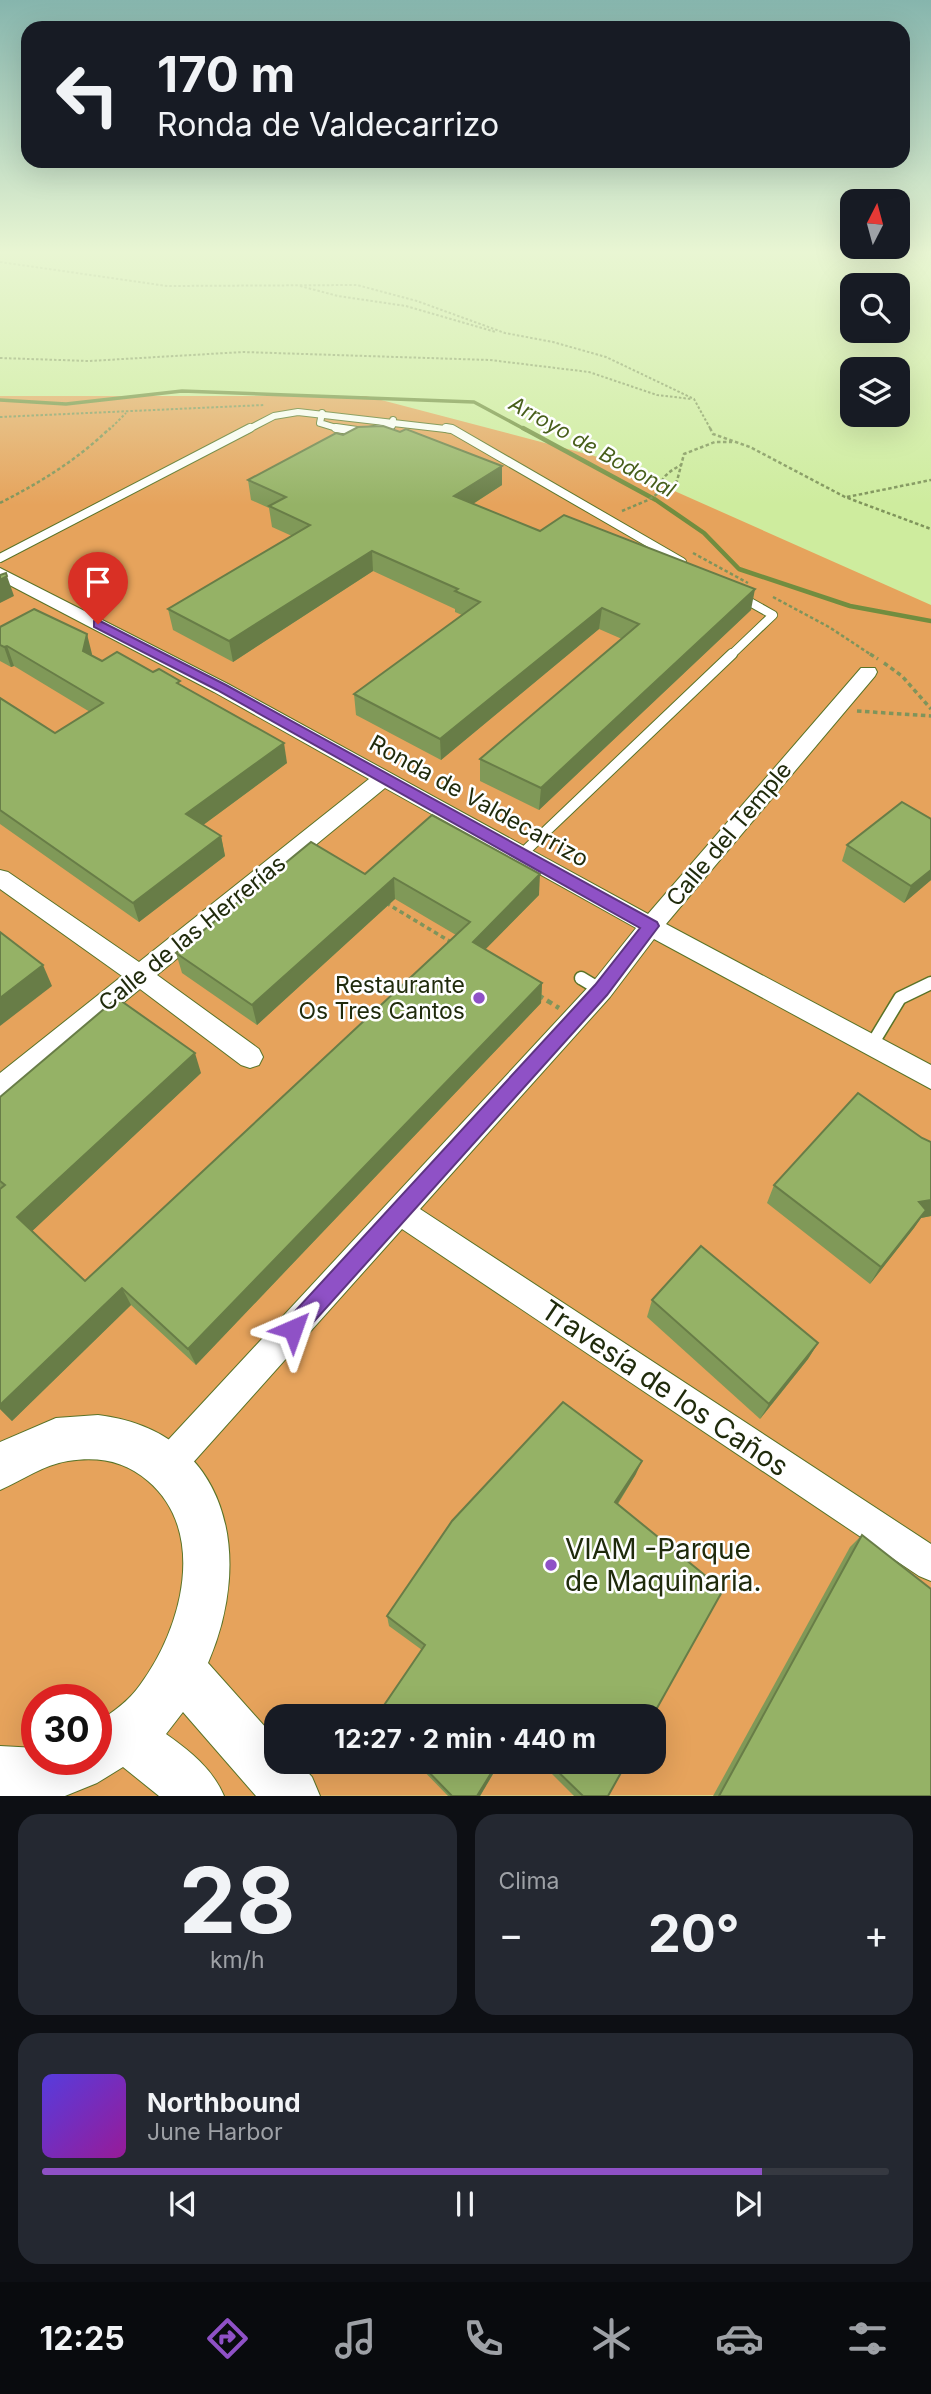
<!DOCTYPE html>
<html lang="es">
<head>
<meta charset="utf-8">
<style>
	body { margin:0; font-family:Inter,sans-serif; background:#242831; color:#f1f3f6; height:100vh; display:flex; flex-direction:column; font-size:26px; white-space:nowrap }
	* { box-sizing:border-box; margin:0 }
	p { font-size:23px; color:#9ea1a6 }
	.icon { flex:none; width:38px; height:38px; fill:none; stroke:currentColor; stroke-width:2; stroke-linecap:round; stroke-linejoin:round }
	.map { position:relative; height:1796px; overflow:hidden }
	.details { display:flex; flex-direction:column; gap:18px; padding:18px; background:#0d0f14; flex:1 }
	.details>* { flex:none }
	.hud { position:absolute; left:21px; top:21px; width:889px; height:147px; border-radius:21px; box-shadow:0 7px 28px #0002; background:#171b24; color:#f1f3f6; overflow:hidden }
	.needle { width:46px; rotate:6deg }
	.tools { position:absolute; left:840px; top:189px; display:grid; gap:14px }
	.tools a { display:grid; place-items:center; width:70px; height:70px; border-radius:14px; background:#171b24; box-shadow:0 7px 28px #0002; font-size:35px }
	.speed { position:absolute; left:21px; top:1684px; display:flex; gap:14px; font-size:35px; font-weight:700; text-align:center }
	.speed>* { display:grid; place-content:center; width:91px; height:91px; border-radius:50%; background:#171b24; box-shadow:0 7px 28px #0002; line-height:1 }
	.speed .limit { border:10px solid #d22; background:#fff; color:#111 }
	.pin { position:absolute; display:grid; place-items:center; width:60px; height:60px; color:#fff; margin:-72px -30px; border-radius:50% 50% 50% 0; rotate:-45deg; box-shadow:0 0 7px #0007 }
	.pin .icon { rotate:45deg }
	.me { position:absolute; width:77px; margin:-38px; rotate:43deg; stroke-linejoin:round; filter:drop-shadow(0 0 5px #0008) }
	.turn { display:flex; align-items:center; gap:24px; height:147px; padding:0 21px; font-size:32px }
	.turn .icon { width:91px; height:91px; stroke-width:2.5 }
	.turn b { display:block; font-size:49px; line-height:60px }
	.big { font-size:52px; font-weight:700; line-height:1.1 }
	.details .tile { flex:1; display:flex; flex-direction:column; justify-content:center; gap:10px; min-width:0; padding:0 24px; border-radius:21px; background:#242831 }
	.details .dial { align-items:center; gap:0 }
	.dial b { font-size:91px; line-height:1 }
	.song { display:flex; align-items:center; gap:21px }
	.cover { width:84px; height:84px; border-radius:10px; background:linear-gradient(135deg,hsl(250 70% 55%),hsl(300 70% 35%)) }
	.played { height:7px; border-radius:4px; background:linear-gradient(90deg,#8f51c6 85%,#363941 85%) }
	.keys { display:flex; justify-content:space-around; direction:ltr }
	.heat { display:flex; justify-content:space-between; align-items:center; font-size:38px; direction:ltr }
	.details .tiles { flex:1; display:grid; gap:18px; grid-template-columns:1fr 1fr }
	.tile:last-child { grid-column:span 2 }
	.trip { position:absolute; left:264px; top:1704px; width:402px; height:70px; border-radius:21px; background:#171b24; box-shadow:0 7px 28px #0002; font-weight:700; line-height:70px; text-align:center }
	.dock { display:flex; height:112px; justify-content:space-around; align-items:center; background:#090b0e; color:#9ea1a6 }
	.dock .icon { width:49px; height:49px }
	.dock .current { color:#8f51c6 }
	.dock b { font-size:32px; color:#f1f3f6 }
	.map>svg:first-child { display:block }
	.green { fill:#e6a35c; fill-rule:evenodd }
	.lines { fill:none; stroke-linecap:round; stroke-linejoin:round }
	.stream-far1 { stroke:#718d3f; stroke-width:3.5 }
	.stream { stroke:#718d3f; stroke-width:4.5 }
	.lane-far3-casing { stroke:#597327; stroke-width:8 }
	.lane-far2-casing { stroke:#597327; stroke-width:10 }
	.lane-far1-casing { stroke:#597327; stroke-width:12 }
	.lane-casing { stroke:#597327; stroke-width:15 }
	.street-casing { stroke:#597327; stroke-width:2 }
	.secondary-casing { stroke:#597327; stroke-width:2 }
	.path-far3 { stroke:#7f945b; stroke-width:2; stroke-dasharray:2.5 2; stroke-linecap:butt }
	.path-far2 { stroke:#7f945b; stroke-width:2.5; stroke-dasharray:3.5 2.5; stroke-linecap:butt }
	.path-far1 { stroke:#7f945b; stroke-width:3.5; stroke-dasharray:4.5 3.5; stroke-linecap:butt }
	.path { stroke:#7f945b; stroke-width:4.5; stroke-dasharray:6 4.5; stroke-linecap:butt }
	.lane-far3 { stroke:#fff; stroke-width:6 }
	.lane-far2 { stroke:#fff; stroke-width:8 }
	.lane-far1 { stroke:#fff; stroke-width:10 }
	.lane { stroke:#fff; stroke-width:12 }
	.street { fill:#fff; fill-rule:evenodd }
	.secondary { fill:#fff; fill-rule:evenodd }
	.wall { fill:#809958 }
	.shaded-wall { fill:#687d47 }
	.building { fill:#95b266; stroke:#687d47; stroke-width:2 }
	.route { fill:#8f51c6; stroke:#5d3581; stroke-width:2 }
	.poi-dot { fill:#8f51c6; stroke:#fff; stroke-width:2.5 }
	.labels { text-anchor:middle; stroke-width:5; stroke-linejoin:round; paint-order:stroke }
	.far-water-label { font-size:21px; font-style:italic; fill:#485f1b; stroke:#fff }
	.street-label { font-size:23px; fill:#1f2a0b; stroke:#fff }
	.poi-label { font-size:23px; fill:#1f2a0b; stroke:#fff; text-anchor:end }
	.near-street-label { font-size:28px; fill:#1f2a0b; stroke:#fff }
	.near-poi-label { font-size:28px; fill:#1f2a0b; stroke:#fff; text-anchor:start }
</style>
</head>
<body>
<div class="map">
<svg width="931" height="1796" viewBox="0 0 931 1796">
	<rect width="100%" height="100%" fill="#ceec9e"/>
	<path class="green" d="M0 396H366L598 457 931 605V1795L0 1796ZM37 1699H96V1759H37ZM276 1717H654V1762H276Z"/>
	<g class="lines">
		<path class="stream-far1" d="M0 400 66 404 182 391 474 402 526 430"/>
		<path class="stream" d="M523 428 656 500 704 533 739 569 850 606 931 621"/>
		<g class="lane-far3-casing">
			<g id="lane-far3">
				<path d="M322 413 320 423 343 430"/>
				<path d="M247 430 274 416 298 412 454 430"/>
				<path d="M377 430 392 426 393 420"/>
			</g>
		</g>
		<g class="lane-far2-casing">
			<g id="lane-far2">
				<path d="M336 428 364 432 385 428"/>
				<path d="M446 428 452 429 682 562"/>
				<path d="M0 558 250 428"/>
				<path d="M730 656 773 615 741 597"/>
			</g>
		</g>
		<g class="lane-far1-casing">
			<path id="lane-far1" d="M522 854 732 654"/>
		</g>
		<g class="lane-casing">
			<g id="lane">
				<path d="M581 978 601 990"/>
				<path d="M871 1046 900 998 931 983"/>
			</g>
		</g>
		<g class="street-casing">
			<path id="street" d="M0 568 228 684 648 914 861 668H875L877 672 875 676 666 924 931 1065V1089L654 939 610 997 420 1209 931 1544V1581L919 1576 402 1229 181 1476 169 1480 157 1476 153 1464 157 1452 592 983 636 928 385 788 157 975 259 1049 263 1057 259 1065 250 1068 241 1065 140 989 9 1096 0 1099V1073L122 976 0 889V870L8 872 139 962 369 779 214 692 0 580Z"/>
		</g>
		<g class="secondary-casing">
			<path id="secondary" d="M98 1415C230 1431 254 1557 208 1663L276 1739V1762H298L312 1777 320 1796H256L183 1712 166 1734C190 1751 212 1768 224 1796H159L123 1767 97 1783 65 1796H0V1746L37 1748V1759H96V1723C112 1713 129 1701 140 1685 182 1629 208 1532 148 1481 125 1461 99 1456 68 1461 43 1465 23 1480 0 1490V1442L56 1418Z"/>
		</g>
		<g class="path-far3">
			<path d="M0 262 167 286 357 285 417 301 505 333 553 342 606 357 694 399 711 430"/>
			<path d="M300 286 338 296 406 306 496 332"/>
			<path d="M0 358 89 361 243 352 490 360 589 372 657 395 691 399"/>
			<path d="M0 417 264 405"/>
			<path d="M109 430 126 413"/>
		</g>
		<g class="path-far2">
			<path d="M710 428 713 434 750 447 845 497 931 529"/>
			<path d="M660 493C658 478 670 471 681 465"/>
			<path d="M847 497 931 480"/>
			<path d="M0 503C41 482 77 460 110 428"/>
			<path d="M622 511 648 500 677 481 684 454 715 442H732"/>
			<path d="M693 553 748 583"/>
			<path d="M773 597 829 627 873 656"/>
		</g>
		<g class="path-far1">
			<path d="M870 654 878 659"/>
			<path d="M884 663 902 676 931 709"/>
			<path d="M857 711 931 716"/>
			<path d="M386 903 451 942"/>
		</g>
		<path class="path" d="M538 995 559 1008"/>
		<use href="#lane-far3" class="lane-far3"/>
		<use href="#lane-far2" class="lane-far2"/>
		<use href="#lane-far1" class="lane-far1"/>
		<use href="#lane" class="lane"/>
		<use href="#street" class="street"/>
		<use href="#secondary" class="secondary"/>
	</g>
	<g class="wall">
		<path d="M248 480 502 485 473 504 540 531 751 610 539 810 480 781V759L622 639 599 629 441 760 356 715 354 694 462 615 455 612V609L373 571 233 662 173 630 168 609 292 536 272 527 269 508 251 500Z"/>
		<path d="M0 627 92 654V656L102 661 153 672 181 685 287 763 203 825 221 836 225 856 139 922 0 824V698L55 733 90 712 14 666 11 667 0 661Z"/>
		<path d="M847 845 931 880 904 903 842 861Z"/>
		<path d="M365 874 539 895 485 949 542 983 541 1003 196 1365 131 1305 12 1421 0 1409V1097L201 1073 32 1231 85 1281 456 935 395 899 257 1025 182 973 176 953Z"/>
		<path d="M922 1138 931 1142V1216L921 1218 914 1228 870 1284 767 1203 774 1185Z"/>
		<path d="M652 1300 818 1343 808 1359 760 1419 647 1317Z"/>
		<path d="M636 1474 618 1504 422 1650 389 1626 387 1616Z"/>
		<path d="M862 1535 931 1796H713L850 1547Z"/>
		<path d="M415 1762H500L480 1796H448Z"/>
		<path d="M540 1762H627L608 1796H574Z"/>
	</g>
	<g class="shaded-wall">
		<path d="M502 466V485L454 516V496Z"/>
		<path d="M372 551 373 571 233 662 229 641Z"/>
		<path d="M7 576 14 596 0 603V580Z"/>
		<path d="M755 589 751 610 539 810 541 788Z"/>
		<path d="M602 608 599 629 441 760 440 739Z"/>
		<path d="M87 634 92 654 89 671 83 651Z"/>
		<path d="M7 646 14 666 11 667 4 647Z"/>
		<path d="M284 743 287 763 191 834 186 814Z"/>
		<path d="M221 836 225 856 139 922 133 903Z"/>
		<path d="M931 870V880L904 903 911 886Z"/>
		<path d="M540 874 539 895 473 962V942Z"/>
		<path d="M394 878 395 899 257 1025 252 1005Z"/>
		<path d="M43 965 52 986 0 1026V998Z"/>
		<path d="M542 983 541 1003 196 1365 188 1349Z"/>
		<path d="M195 1053 201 1073 28 1235 17 1217Z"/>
		<path d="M931 1200V1216L921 1218 914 1228 870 1284 919 1202Z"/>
		<path d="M122 1288 131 1305 12 1421 0 1409V1405Z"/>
		<path d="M818 1343 808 1359 760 1419 769 1404Z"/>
		<path d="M642 1461 636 1474 611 1514 615 1502Z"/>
		<path d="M498 1762H500L480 1796H477Z"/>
	</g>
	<g class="building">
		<path d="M383 426 400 432 406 429 502 466 454 496 540 531 564 515 755 589 541 788 480 759 639 624 602 608 440 739 354 694 480 602 455 591 458 589 372 551 229 641 168 609 310 525 269 506 286 497 248 480 336 433 343 435 358 427Z"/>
		<path d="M6 573 7 576 0 580V575Z"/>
		<path d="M34 609 87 634 83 651 102 661 117 652 153 672 159 669 180 681 177 683 284 743 186 814 221 836 133 903 0 810V698L55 733 103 703 7 646 4 647 0 645V627Z"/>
		<path d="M902 802 931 819V870L911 886 847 845Z"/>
		<path d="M432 815 540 874 473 942 542 983 188 1349 122 1288 0 1405V1189L5 1185 0 1181V1097L117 998 195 1053 17 1217 85 1281 470 922 394 878 252 1005 176 953 311 842 365 874Z"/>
		<path d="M0 932 43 965 0 998Z"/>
		<path d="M858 1093 922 1138 931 1142V1200L919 1202 926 1210 881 1267 774 1185Z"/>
		<path d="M701 1246 818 1343 769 1404 652 1300Z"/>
		<path d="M563 1402 642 1461 615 1502 723 1590 652 1717H376L425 1645 387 1616 452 1521Z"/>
		<path d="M862 1535 931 1589V1796H719Z"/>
		<path d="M419 1762H498L477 1796H452Z"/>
		<path d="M548 1762H627L608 1796H583Z"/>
	</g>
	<linearGradient id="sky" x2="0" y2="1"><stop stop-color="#86b5ad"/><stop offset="0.5" stop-color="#e9f6d3"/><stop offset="1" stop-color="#e9f6d3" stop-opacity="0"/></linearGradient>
	<rect width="931" height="505" fill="url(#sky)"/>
	<path class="route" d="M98 620 226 685 657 922 659 926 607 995 301 1336 293 1339 286 1336 282 1329 286 1321 595 985 640 928 217 690 94 627V621Z"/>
	<g class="poi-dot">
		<circle cx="479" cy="998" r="7"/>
		<circle cx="551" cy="1565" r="7"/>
	</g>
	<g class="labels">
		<g class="far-water-label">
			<text transform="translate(592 447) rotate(29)" y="7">Arroyo de Bodonal</text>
		</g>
		<g class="street-label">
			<text transform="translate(479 801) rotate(29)" y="8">Ronda de Valdecarrizo</text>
			<text transform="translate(729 834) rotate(-50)" y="8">Calle del Temple</text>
			<text transform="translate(192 933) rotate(-39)" y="8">Calle de las Herrerías</text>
		</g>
		<g class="poi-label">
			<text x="465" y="993">Restaurante<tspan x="465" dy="26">Os Tres Cantos</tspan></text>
		</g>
		<g class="near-street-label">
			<text transform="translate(665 1388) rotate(34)" y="10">Travesía de los Caños</text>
		</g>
		<g class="near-poi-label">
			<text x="565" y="1559">VIAM -Parque<tspan x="565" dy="32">de Maquinaria.</tspan></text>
		</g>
	</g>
</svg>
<div class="tools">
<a><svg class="needle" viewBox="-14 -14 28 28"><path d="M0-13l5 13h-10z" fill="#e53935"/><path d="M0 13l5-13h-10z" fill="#9ea1a6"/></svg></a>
<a><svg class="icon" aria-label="search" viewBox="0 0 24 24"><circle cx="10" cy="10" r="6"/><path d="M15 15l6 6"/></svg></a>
<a><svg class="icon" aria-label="layers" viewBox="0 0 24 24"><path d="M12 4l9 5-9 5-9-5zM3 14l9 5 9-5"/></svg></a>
</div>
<div class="speed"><div class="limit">30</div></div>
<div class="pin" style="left:98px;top:624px;background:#d93025"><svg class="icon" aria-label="arrive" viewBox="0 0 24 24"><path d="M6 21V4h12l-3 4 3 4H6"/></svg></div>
<svg class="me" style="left:293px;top:1329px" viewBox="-20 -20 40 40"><path d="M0-17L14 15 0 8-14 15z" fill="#8f51c6" stroke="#fff" stroke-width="4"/></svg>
<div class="trip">12:27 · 2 min · 440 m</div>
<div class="hud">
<div class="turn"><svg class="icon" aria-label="left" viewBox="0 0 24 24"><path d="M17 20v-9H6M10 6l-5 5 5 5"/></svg><div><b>170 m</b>Ronda de Valdecarrizo</div></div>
</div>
</div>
<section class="details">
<div class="tiles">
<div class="tile dial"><b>28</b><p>km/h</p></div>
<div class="tile"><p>Clima</p>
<div class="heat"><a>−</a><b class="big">20°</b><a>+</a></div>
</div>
<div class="tile">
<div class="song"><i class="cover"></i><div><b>Northbound</b><p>June Harbor</p></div></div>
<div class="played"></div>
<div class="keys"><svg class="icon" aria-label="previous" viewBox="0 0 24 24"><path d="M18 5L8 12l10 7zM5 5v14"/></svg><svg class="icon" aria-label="pause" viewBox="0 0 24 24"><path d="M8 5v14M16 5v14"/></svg><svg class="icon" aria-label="next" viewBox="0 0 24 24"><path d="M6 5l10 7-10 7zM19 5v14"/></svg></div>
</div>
</div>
</section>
<nav class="dock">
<b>12:25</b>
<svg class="icon current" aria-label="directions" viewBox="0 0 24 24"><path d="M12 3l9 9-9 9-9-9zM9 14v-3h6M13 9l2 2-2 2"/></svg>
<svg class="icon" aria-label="music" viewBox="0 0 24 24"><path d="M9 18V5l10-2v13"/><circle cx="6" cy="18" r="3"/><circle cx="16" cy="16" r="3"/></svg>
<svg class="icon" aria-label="phone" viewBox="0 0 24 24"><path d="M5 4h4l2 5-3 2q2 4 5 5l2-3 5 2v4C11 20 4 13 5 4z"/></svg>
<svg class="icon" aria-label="climate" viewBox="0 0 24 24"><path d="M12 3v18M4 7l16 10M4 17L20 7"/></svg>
<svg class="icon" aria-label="car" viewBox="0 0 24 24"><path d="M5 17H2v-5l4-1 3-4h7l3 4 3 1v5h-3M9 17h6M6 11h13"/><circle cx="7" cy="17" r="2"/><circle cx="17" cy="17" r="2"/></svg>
<svg class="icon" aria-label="filters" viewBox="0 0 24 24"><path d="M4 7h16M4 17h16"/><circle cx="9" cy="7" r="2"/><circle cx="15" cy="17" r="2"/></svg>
</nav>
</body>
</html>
